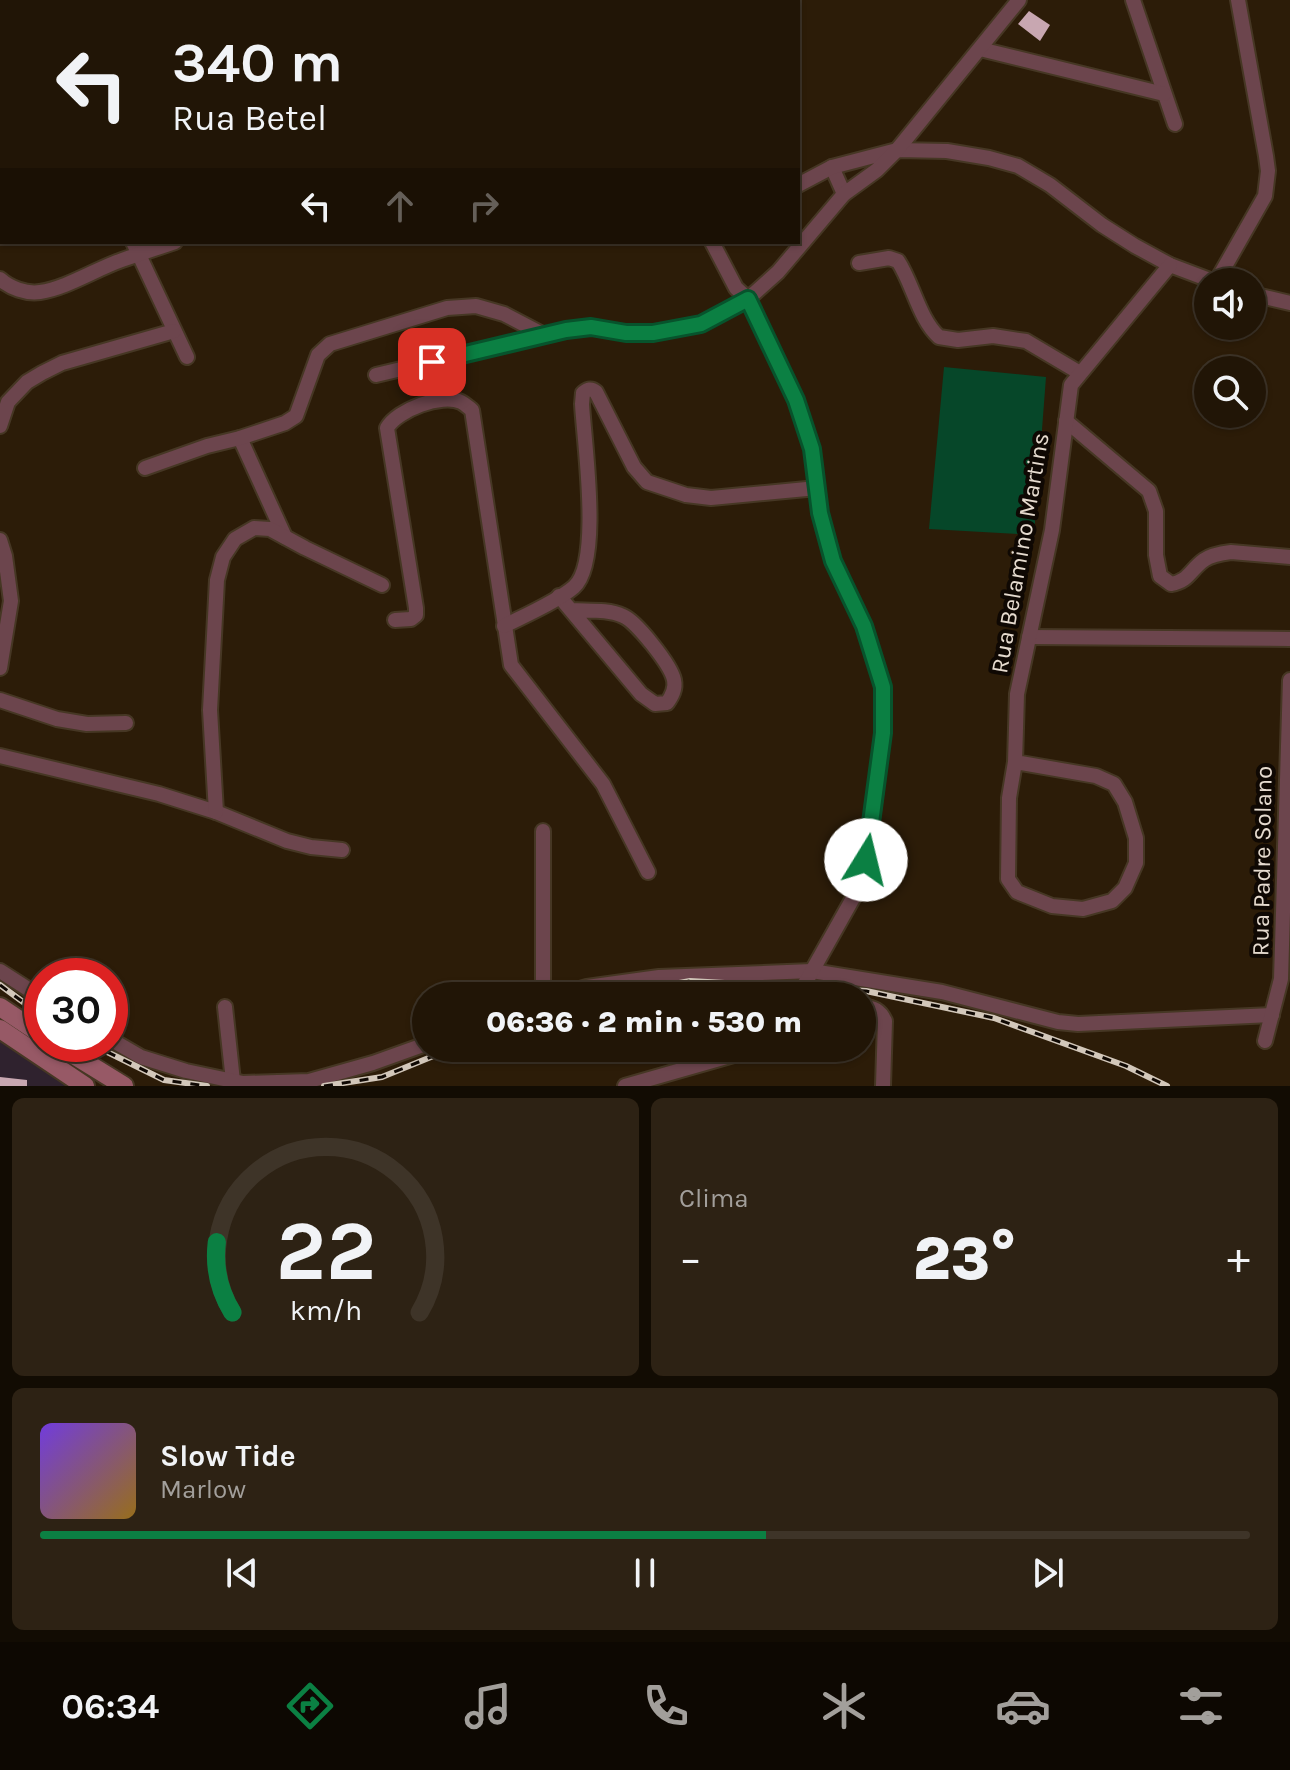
<!DOCTYPE html>
<html lang="pt">
<head>
<meta charset="utf-8">
<style>
	body { margin:0; font-family:Karla,sans-serif; background:#2d2214; color:#f1f3f6; height:100vh; display:flex; flex-direction:column; font-size:30px; white-space:nowrap }
	* { box-sizing:border-box; margin:0 }
	p { font-size:26px; color:#a29f9b }
	.icon { flex:none; width:44px; height:44px; fill:none; stroke:currentColor; stroke-width:2; stroke-linecap:round; stroke-linejoin:round }
	.map { position:relative; height:1086px; overflow:hidden }
	.sheet { display:flex; flex-direction:column; gap:12px; padding:12px; background:#120c03; flex:1 }
	.sheet>* { flex:none }
	.hud { position:absolute; left:0px; top:0px; width:800px; height:244px; box-shadow:0 2px 6px #0004,0 0 0 2px #3e3428; background:#211506; color:#f1f3f6; overflow:hidden }
	.buttons { position:absolute; left:1194px; top:268px; display:grid; gap:16px }
	.buttons a { display:grid; place-items:center; width:72px; height:72px; border-radius:50%; background:#211506; box-shadow:0 2px 6px #0004,0 0 0 2px #3e3428; font-size:40px }
	.speed { position:absolute; left:24px; top:958px; display:flex; gap:16px; font-size:40px; font-weight:700; text-align:center }
	.speed>* { display:grid; place-content:center; width:104px; height:104px; border-radius:50%; background:#211506; box-shadow:0 2px 6px #0004,0 0 0 2px #3e3428; line-height:1 }
	.speed .limit { border:12px solid #d22; background:#fff; color:#111 }
	.pin { position:absolute; display:grid; place-items:center; width:68px; height:68px; color:#fff; margin:-34px; border-radius:16px; box-shadow:0 4px 12px #0006 }
	.me { position:absolute; width:88px; margin:-44px; rotate:9deg; stroke-linejoin:round; filter:drop-shadow(0 0 6px #0008) }
	.turn { display:flex; align-items:center; gap:28px; height:168px; padding:0 40px; font-size:36px }
	.turn .icon { width:104px; height:104px; stroke-width:2.5 }
	.turn b { display:block; font-size:56px; line-height:68px }
	.lanes { display:flex; align-items:center; height:76px; padding:0 40px; background:#0003; justify-content:center; gap:40px; direction:ltr }
	.lanes .off { opacity:.35 }
	.big { font-size:60px; font-weight:800; line-height:1.1 }
	.sheet .widget { flex:1; display:flex; flex-direction:column; justify-content:center; gap:12px; min-width:0; padding:0 28px; border-radius:12px; background:#2d2214 }
	.sheet .dial { align-items:center; gap:0 }
	.dial svg { height:208px; overflow:visible; fill:none; stroke:#3e3428; stroke-width:7; stroke-linecap:round; text-anchor:middle }
	.dial text { fill:#f1f3f6; stroke:none }
	.song { display:flex; align-items:center; gap:24px }
	.cover { width:96px; height:96px; border-radius:12px; background:linear-gradient(135deg,hsl(260 70% 55%),hsl(40 70% 35%)) }
	.played { height:8px; border-radius:4px; background:linear-gradient(90deg,#0b8043 60%,#3e3428 60%) }
	.keys { display:flex; justify-content:space-around; direction:ltr }
	.heat { display:flex; justify-content:space-between; align-items:center; font-size:44px; direction:ltr }
	.sheet .tiles { flex:1; display:grid; gap:12px; grid-template-columns:1fr 1fr }
	.widget:last-child { grid-column:span 2 }
	.trip { position:absolute; left:412px; top:982px; width:464px; height:80px; border-radius:40px; background:#211506; box-shadow:0 2px 6px #0004,0 0 0 2px #3e3428; font-weight:800; line-height:80px; text-align:center }
	.menu { display:flex; height:128px; justify-content:space-around; align-items:center; background:#0d0802; color:#a29f9b }
	.menu .icon { width:56px; height:56px }
	.menu .active { color:#0b8043 }
	.menu b { font-size:36px; color:#f1f3f6 }
	.map>svg:first-child { display:block }
	.education { fill:#2f222e }
	.green { fill:#064729 }
	.building { fill:#c8a7b1 }
	.lines { fill:none; stroke-linecap:round; stroke-linejoin:round }
	.street-casing { stroke:#463724; stroke-width:18 }
	.secondary-casing { stroke:#463724; stroke-width:22 }
	.street { stroke:#6c454d; stroke-width:14 }
	.secondary { stroke:#975966; stroke-width:18 }
	.rail-casing { stroke:#d2c7ba; stroke-width:6 }
	.rail { stroke:#0f0803; stroke-width:3; stroke-dasharray:9; stroke-linecap:butt }
	.route-casing { stroke:#07532c; stroke-width:20 }
	.route { stroke:#0b8043; stroke-width:14 }
	.labels { text-anchor:middle; stroke-width:8; stroke-linejoin:round; paint-order:stroke }
	.street-label { font-size:24px; fill:#e6dbcf; stroke:#0f0803 }
</style>
</head>
<body>
<div class="map">
<svg width="1290" height="1086" viewBox="0 0 1290 1086">
	<rect width="100%" height="100%" fill="#2c1c08"/>
	<path class="education" d="M0 1039 73 1086H0Z"/>
	<path class="green" d="M944 367 1046 377 1034 535 929 529Z"/>
	<g class="building">
		<path d="M1029 11 1050 25 1040 41 1018 24Z"/>
		<path d="M0 1077 27 1080V1086H0Z"/>
	</g>
	<g class="lines">
		<g class="street-casing">
			<g id="street">
				<path d="M128 0 130 2"/>
				<path d="M471 0V2"/>
				<path d="M519 0V2"/>
				<path d="M605 0V2"/>
				<path d="M1133 0 1175 124"/>
				<path d="M0 38 2 39"/>
				<path d="M980 49 1164 94"/>
				<path d="M0 167 2 166"/>
				<path d="M832 167 844 194"/>
				<path d="M798 185 832 167 897 150 947 151 989 158 1018 166 1050 185 1102 225 1135 246 1170 265 1215 282"/>
				<path d="M133 242 187 357"/>
				<path d="M859 263 889 258 898 261C913 284 919 319 939 337L958 340 993 336 1026 341 1080 373"/>
				<path d="M0 279C10 288 26 294 40 292 67 288 96 269 122 260 139 254 157 248 175 242"/>
				<path d="M1216 282 1265 196 1268 171 1266 156 1238 0"/>
				<path d="M1252 294 1290 303"/>
				<path d="M376 375 566 330 591 327 626 333H653L701 324 748 299 736 288 712 242"/>
				<path d="M1066 421 1149 491 1156 511V555L1160 576 1171 584C1189 581 1190 570 1204 560 1211 555 1223 553 1231 552L1290 557"/>
				<path d="M0 426 8 402 27 382 42 373 62 363 174 331"/>
				<path d="M240 438 285 537"/>
				<path d="M145 468 207 446 240 438 285 423 296 416 318 355 330 344 447 308 476 306 504 314 544 335"/>
				<path d="M0 540 5 556 11 601 0 668"/>
				<path d="M559 596 641 694 655 704 667 703C672 696 676 689 674 680 671 665 636 621 623 616 608 609 588 611 572 610"/>
				<path d="M395 620 411 619 416 615V608L387 428C397 410 442 393 461 402 465 404 468 407 472 410L511 665 603 784 648 872"/>
				<path d="M504 626C524 616 558 601 574 587 602 562 584 442 582 404L583 393C588 389 591 388 596 392L634 467 647 482 686 495 711 498 817 488"/>
				<path d="M1029 637 1290 639"/>
				<path d="M0 700 57 719 87 724 126 723"/>
				<path d="M0 756 159 794 216 812 287 841 311 847 342 850"/>
				<path d="M1015 762 1096 776 1114 784 1125 802 1136 838V863L1125 888 1112 901 1083 909 1052 906 1017 892 1008 879 1009 798 1015 762 1017 694 1052 530 1071 385 1170 265"/>
				<path d="M216 812 210 710 217 580 223 557 235 539 254 528 270 529 305 548 382 585"/>
				<path d="M0 971 42 998"/>
				<path d="M543 996V831"/>
				<path d="M556 996 587 987 659 977 812 971 942 992 1058 1022 1078 1024 1272 1015"/>
				<path d="M798 996 861 884 870 835 883 733V687L864 626 833 561 820 513 812 449 796 400 748 299 778 272 844 194 877 170 897 150 1019 0"/>
				<path d="M862 1006C874 1008 880 1010 885 1021L883 1086"/>
				<path d="M225 1007 233 1081"/>
				<path d="M110 1039 141 1057 186 1071 243 1083 309 1081 373 1063 426 1044"/>
				<path d="M1265 1041 1281 979 1290 680"/>
				<path d="M625 1086 758 1048"/>
			</g>
		</g>
		<g class="secondary-casing">
			<g id="secondary">
				<path d="M0 1007 42 1035"/>
				<path d="M0 1029 85 1086"/>
				<path d="M56 1044 124 1086"/>
			</g>
		</g>
		<use href="#street" class="street"/>
		<use href="#secondary" class="secondary"/>
		<g class="rail-casing">
			<g id="rail">
				<path d="M0 985 42 1016"/>
				<path d="M610 996 690 981 866 991 994 1018 1126 1066 1167 1086"/>
				<path d="M91 1044 164 1080 207 1086"/>
				<path d="M324 1086 382 1077 453 1048"/>
			</g>
		</g>
		<use href="#rail" class="rail"/>
	</g>
	<g class="lines">
		<g class="route-casing">
			<path id="route" d="M432 362 566 330 591 327 626 333H653L701 324 748 299 796 400 812 449 820 513 833 561 864 626 883 687V733L866 860"/>
		</g>
		<use href="#route" class="route"/>
	</g>
	<g class="labels">
		<g class="street-label">
			<text transform="translate(1020 553) rotate(-80)" y="8">Rua Belamino Martins</text>
			<text transform="translate(1262 861) rotate(-89)" y="8">Rua Padre Solano</text>
		</g>
	</g>
</svg>
<div class="buttons">
<a><svg class="icon" aria-label="sound" viewBox="0 0 24 24"><path d="M4 9h4l5-4v14l-5-4H4zM17 9q2 3 0 6"/></svg></a>
<a><svg class="icon" aria-label="search" viewBox="0 0 24 24"><circle cx="10" cy="10" r="6"/><path d="M15 15l6 6"/></svg></a>
</div>
<div class="speed"><div class="limit">30</div></div>
<div class="pin" style="left:432px;top:362px;background:#d93025"><svg class="icon" aria-label="arrive" viewBox="0 0 24 24"><path d="M6 21V4h12l-3 4 3 4H6"/></svg></div>
<svg class="me" style="left:866px;top:860px" viewBox="-20 -20 40 40"><circle r="19" fill="#fff"/><path d="M0-13L10 11 0 6-10 11z" fill="#0b8043"/></svg>
<div class="trip">06:36 · 2 min · 530 m</div>
<div class="hud">
<div class="turn"><svg class="icon" aria-label="left" viewBox="0 0 24 24"><path d="M17 20v-9H6M10 6l-5 5 5 5"/></svg><div><b>340 m</b>Rua Betel</div></div>
<div class="lanes"><svg class="icon" aria-label="left" viewBox="0 0 24 24"><path d="M17 20v-9H6M10 6l-5 5 5 5"/></svg><svg class="icon off" aria-label="ahead" viewBox="0 0 24 24"><path d="M12 20V5M6 11l6-6 6 6"/></svg><svg class="icon off" aria-label="right" viewBox="0 0 24 24"><path d="M7 20v-9h11M14 6l5 5-5 5"/></svg></div>
</div>
</div>
<section class="sheet">
<div class="tiles">
<div class="widget dial"><svg viewBox="0 0 100 80">
<path d="M14 69A42 42 0 1 1 86 69"/>
<path d="M14 69A42 42 0 0 1 8 42" stroke="#0b8043"/>
<text x="50" y="56" font-size="32" font-weight="700">22</text>
<text x="50" y="72" font-size="11">km/h</text>
</svg></div>
<div class="widget"><p>Clima</p>
<div class="heat"><a>−</a><b class="big">23°</b><a>+</a></div>
</div>
<div class="widget">
<div class="song"><i class="cover"></i><div><b>Slow Tide</b><p>Marlow</p></div></div>
<div class="played"></div>
<div class="keys"><svg class="icon" aria-label="previous" viewBox="0 0 24 24"><path d="M18 5L8 12l10 7zM5 5v14"/></svg><svg class="icon" aria-label="pause" viewBox="0 0 24 24"><path d="M8 5v14M16 5v14"/></svg><svg class="icon" aria-label="next" viewBox="0 0 24 24"><path d="M6 5l10 7-10 7zM19 5v14"/></svg></div>
</div>
</div>
</section>
<nav class="menu">
<b>06:34</b>
<svg class="icon active" aria-label="directions" viewBox="0 0 24 24"><path d="M12 3l9 9-9 9-9-9zM9 14v-3h6M13 9l2 2-2 2"/></svg>
<svg class="icon" aria-label="music" viewBox="0 0 24 24"><path d="M9 18V5l10-2v13"/><circle cx="6" cy="18" r="3"/><circle cx="16" cy="16" r="3"/></svg>
<svg class="icon" aria-label="phone" viewBox="0 0 24 24"><path d="M5 4h4l2 5-3 2q2 4 5 5l2-3 5 2v4C11 20 4 13 5 4z"/></svg>
<svg class="icon" aria-label="climate" viewBox="0 0 24 24"><path d="M12 3v18M4 7l16 10M4 17L20 7"/></svg>
<svg class="icon" aria-label="car" viewBox="0 0 24 24"><path d="M5 17H2v-5l4-1 3-4h7l3 4 3 1v5h-3M9 17h6M6 11h13"/><circle cx="7" cy="17" r="2"/><circle cx="17" cy="17" r="2"/></svg>
<svg class="icon" aria-label="filters" viewBox="0 0 24 24"><path d="M4 7h16M4 17h16"/><circle cx="9" cy="7" r="2"/><circle cx="15" cy="17" r="2"/></svg>
</nav>
</body>
</html>
